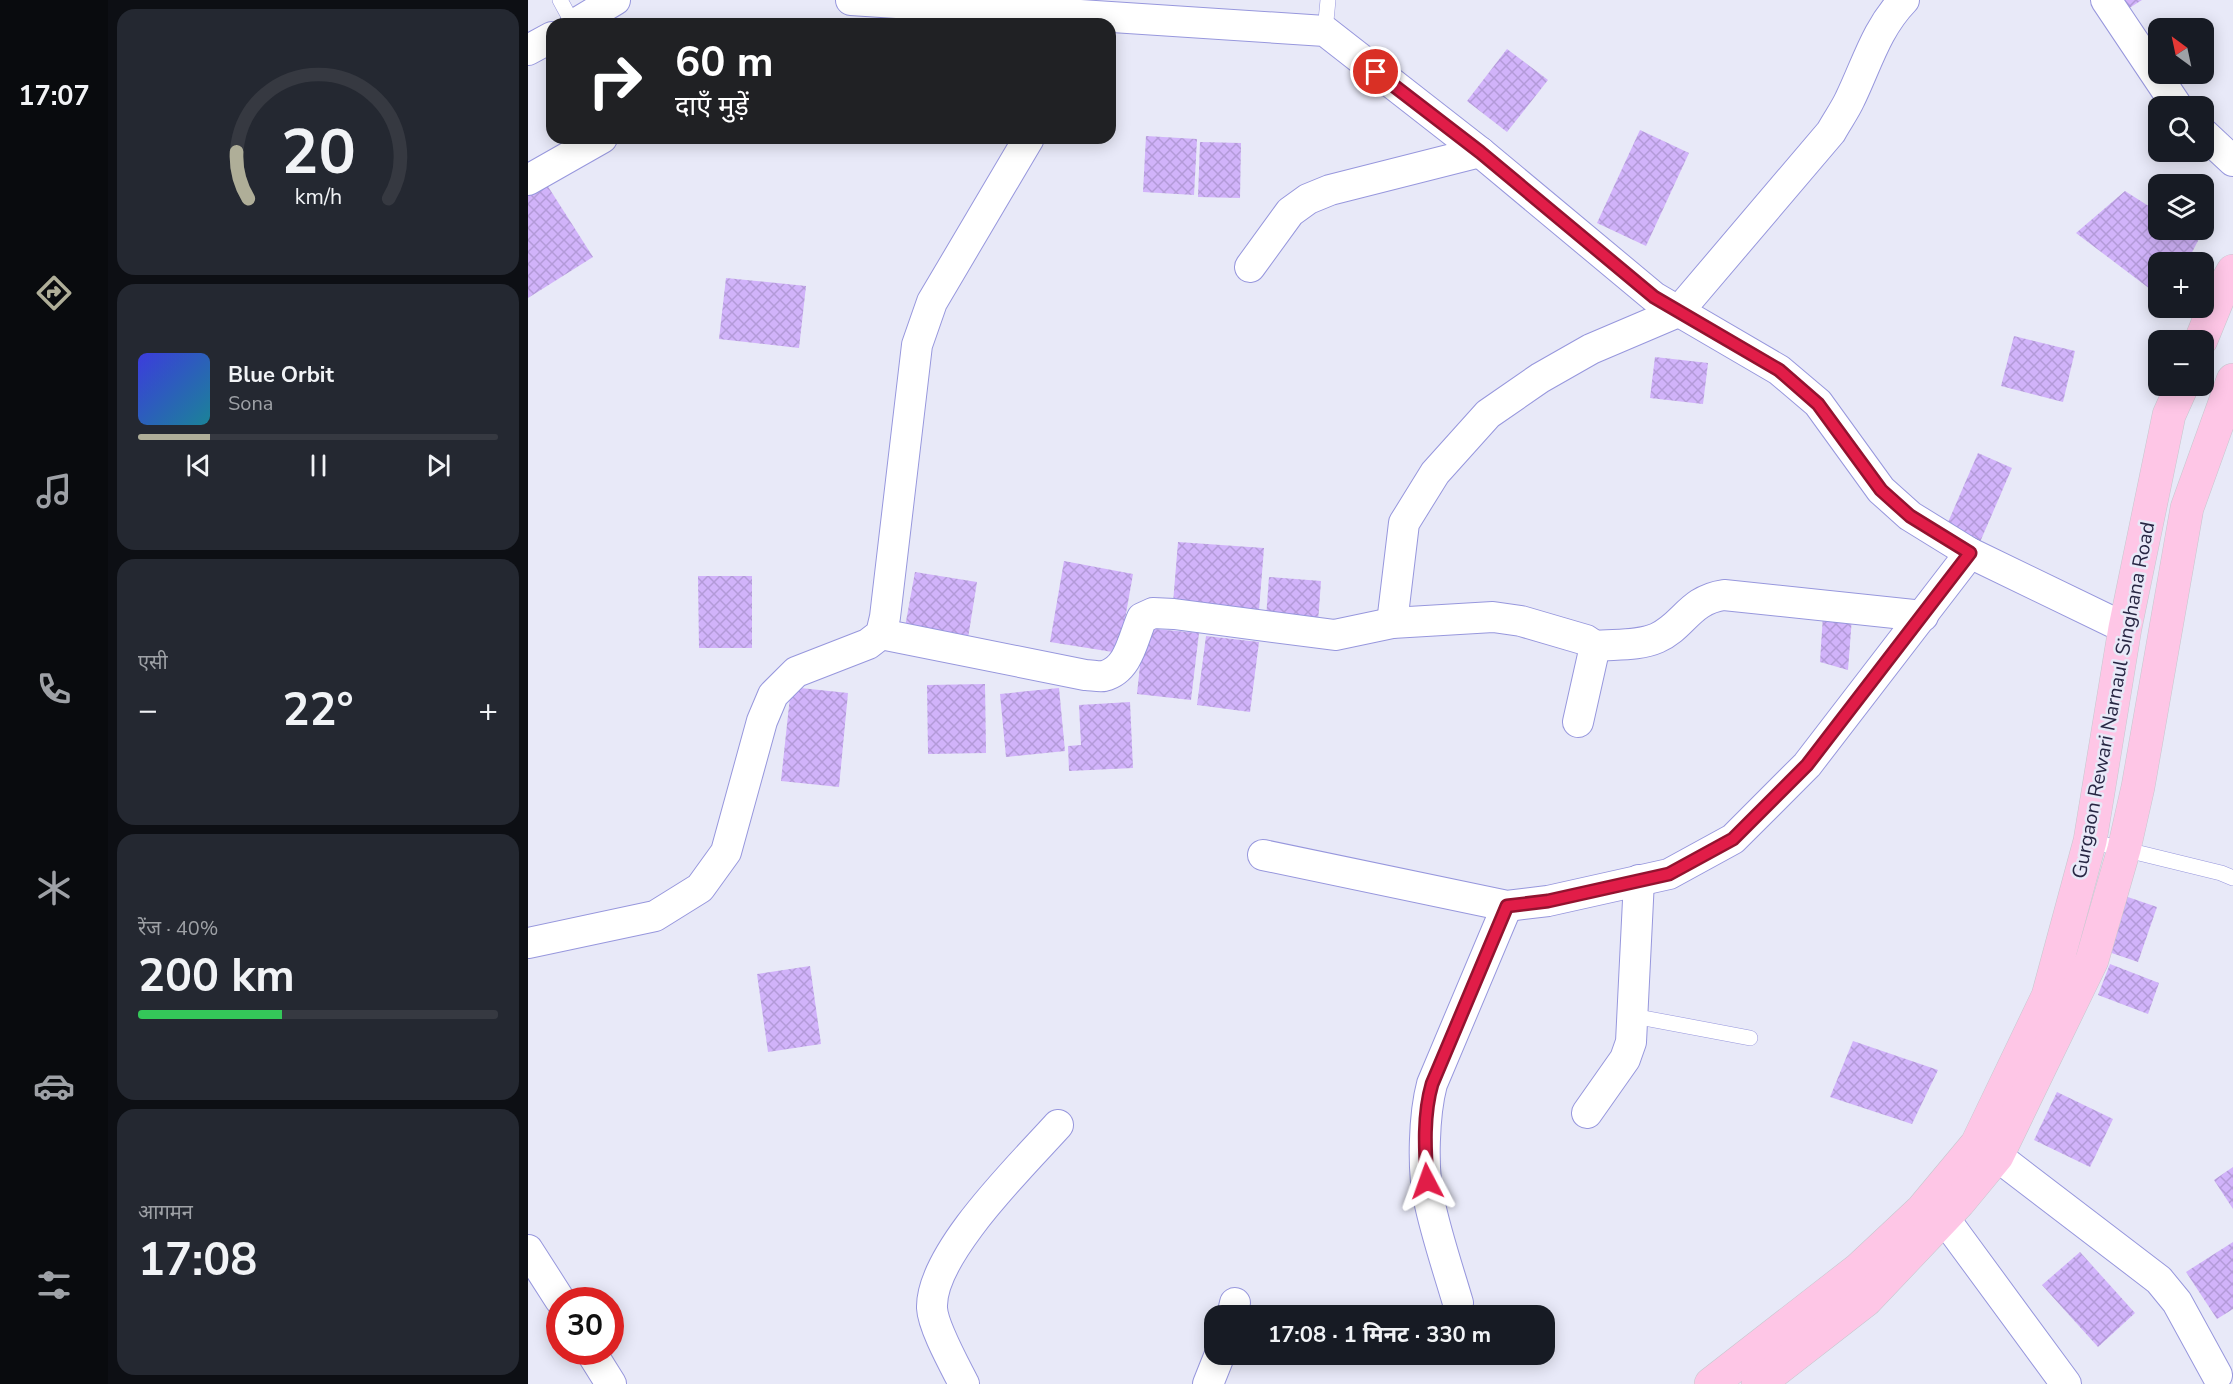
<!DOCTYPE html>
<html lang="hi">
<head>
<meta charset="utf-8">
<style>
	body { margin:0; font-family:"Nunito Sans","Noto Sans Devanagari",sans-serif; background:#242831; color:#f1f3f6; height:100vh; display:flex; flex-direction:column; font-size:22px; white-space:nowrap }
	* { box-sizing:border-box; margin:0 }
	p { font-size:20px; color:#9ea1a6 }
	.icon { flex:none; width:33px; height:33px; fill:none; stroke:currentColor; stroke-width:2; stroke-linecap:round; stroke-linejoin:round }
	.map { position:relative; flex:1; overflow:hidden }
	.drawer { display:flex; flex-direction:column; gap:9px; padding:9px; background:#0d0f14; width:420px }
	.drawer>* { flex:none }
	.top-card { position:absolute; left:18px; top:18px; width:570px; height:126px; border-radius:18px; box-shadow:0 3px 15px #0003; background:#202124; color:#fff; overflow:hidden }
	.needle { width:39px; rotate:327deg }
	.tools { position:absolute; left:1620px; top:18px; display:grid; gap:12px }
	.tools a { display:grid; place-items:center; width:66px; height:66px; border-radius:12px; background:#171b24; box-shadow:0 3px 15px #0003; font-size:30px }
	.speed { position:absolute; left:18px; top:1287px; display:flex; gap:12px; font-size:30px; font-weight:700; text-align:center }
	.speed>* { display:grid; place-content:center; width:78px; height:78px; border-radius:50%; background:#171b24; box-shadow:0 3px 15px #0003; line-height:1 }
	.speed .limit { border:9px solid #d22; background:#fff; color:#111 }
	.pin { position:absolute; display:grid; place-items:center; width:51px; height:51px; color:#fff; margin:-26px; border:3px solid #fff; border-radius:50%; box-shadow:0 2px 6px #0007 }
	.me { position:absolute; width:66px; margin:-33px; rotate:356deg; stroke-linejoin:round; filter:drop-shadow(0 0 4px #0008) }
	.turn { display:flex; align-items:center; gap:21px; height:126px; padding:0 30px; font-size:27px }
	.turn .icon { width:78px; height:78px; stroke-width:2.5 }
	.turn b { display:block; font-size:42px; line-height:51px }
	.big { font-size:45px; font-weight:700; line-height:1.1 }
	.drawer .card { flex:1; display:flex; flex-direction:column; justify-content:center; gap:9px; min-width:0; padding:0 21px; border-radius:18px; background:#242831 }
	.drawer .dial { align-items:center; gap:0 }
	.dial svg { height:156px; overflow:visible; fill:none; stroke:#363941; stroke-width:7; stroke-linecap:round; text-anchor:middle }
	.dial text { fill:#f1f3f6; stroke:none }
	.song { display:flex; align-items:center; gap:18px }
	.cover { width:72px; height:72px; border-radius:9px; background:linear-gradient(135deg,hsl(240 70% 55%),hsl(190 70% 35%)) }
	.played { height:6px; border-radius:3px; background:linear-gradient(90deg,#afae98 20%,#363941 20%) }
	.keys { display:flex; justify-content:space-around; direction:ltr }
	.heat { display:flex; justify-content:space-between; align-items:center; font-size:33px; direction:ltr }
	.charge { height:9px; border-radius:4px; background:linear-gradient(90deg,#34c759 40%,#363941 0) }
	.trip { position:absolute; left:676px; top:1305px; width:351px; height:60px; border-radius:18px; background:#171b24; box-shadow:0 3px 15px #0003; font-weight:700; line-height:60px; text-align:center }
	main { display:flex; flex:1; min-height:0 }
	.menu { display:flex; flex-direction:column; width:108px; justify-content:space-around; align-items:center; background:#090b0e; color:#9ea1a6 }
	.menu .icon { width:42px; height:42px }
	.menu .selected { color:#afae98 }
	.menu b { font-size:27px; color:#f1f3f6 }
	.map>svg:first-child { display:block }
	.building { fill:url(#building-cross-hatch) }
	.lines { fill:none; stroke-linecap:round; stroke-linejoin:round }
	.service-casing { stroke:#9797dd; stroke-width:16 }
	.minor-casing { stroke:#9797dd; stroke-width:32 }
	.trunk-casing { stroke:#c7c7ce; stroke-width:34 }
	.service { stroke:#fff; stroke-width:15 }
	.minor { stroke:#fff; stroke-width:30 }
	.trunk { stroke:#fec6e6; stroke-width:33 }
	.route-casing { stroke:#92132f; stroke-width:15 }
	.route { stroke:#e11d48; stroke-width:10 }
	.labels { text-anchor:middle; stroke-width:5; stroke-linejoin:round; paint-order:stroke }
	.street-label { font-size:20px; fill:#272643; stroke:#e8e9f8 }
</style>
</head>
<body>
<main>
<nav class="menu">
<b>17:07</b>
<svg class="icon selected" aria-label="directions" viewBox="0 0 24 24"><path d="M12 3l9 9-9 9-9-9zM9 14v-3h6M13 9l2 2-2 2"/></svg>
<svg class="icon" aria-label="music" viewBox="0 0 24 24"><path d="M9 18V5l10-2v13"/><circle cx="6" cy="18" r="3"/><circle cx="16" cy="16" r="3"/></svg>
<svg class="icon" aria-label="phone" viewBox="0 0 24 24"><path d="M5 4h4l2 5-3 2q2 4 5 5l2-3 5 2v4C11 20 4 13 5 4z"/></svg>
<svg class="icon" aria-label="climate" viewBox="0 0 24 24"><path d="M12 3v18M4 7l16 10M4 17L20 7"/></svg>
<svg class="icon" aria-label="car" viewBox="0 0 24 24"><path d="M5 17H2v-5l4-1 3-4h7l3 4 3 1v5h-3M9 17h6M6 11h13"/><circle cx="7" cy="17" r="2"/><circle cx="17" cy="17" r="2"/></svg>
<svg class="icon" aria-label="filters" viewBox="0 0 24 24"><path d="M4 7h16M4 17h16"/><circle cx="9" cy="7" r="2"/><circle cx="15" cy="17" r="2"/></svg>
</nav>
<section class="drawer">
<div class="card dial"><svg viewBox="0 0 100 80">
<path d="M14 69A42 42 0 1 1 86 69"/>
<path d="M14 69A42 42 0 0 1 8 45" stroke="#afae98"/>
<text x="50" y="56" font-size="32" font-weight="700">20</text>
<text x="50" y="72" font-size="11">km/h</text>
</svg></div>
<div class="card">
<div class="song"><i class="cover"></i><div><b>Blue Orbit</b><p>Sona</p></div></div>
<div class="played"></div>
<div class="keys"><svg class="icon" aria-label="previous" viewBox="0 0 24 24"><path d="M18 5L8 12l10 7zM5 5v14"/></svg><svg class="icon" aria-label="pause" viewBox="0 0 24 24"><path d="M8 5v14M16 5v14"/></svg><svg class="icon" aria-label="next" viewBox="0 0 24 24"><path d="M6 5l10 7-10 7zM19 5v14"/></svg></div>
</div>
<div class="card"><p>एसी</p>
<div class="heat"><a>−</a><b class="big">22°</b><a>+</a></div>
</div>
<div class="card"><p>रेंज · 40%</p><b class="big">200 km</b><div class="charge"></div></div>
<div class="card"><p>आगमन</p><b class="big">17:08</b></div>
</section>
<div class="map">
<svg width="1705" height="1384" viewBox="0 0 1705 1384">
	<defs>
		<pattern id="building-cross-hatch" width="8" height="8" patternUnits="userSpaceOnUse" patternTransform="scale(1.5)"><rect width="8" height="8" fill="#d1b3fa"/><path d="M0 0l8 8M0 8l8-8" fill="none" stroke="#b39ad8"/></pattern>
	</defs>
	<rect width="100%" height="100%" fill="#e8e9f8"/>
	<g class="building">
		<path d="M1587 0H1614L1595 12Z"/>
		<path d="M358 17 416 19V24H358Z"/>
		<path d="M979 49 1020 80 979 132 939 101Z"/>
		<path d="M1112 130 1161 153 1118 246 1069 223Z"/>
		<path d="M618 136 669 139 666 195 615 192Z"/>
		<path d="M672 142 713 143 712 198 670 197Z"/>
		<path d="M12 174 65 257 0 298V181Z"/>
		<path d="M1597 191 1630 212V230H1659L1672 237 1659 262H1630V295L1548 233Z"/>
		<path d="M198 278 278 286 271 348 191 339Z"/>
		<path d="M1486 336 1547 351 1535 402 1473 386Z"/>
		<path d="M1127 357 1180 363 1175 404 1122 398Z"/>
		<path d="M1450 453 1484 468 1452 542 1418 527Z"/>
		<path d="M650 542 736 548 731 610 645 603Z"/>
		<path d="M536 561 605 574 591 653 522 642Z"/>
		<path d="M387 572 449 582 440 638 377 627Z"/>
		<path d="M170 576H224V648H171Z"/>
		<path d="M741 577 793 581 790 622 738 618Z"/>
		<path d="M1295 615 1324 617 1320 670 1292 662Z"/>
		<path d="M616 628 671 633 663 700 609 694Z"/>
		<path d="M678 636 731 642 722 712 669 705Z"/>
		<path d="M457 684 458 753 400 754 399 685Z"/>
		<path d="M263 687 320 693 311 787 253 781Z"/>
		<path d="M531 688 537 751 478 757 472 694Z"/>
		<path d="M602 702 605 768 541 771 540 746 553 745 551 705Z"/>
		<path d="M1591 894 1629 907 1610 962 1572 949Z"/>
		<path d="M1582 964 1631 983 1620 1014 1570 995Z"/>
		<path d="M282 966 293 1044 240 1052 229 974Z"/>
		<path d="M1325 1041 1410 1070 1384 1124 1302 1097Z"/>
		<path d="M1529 1092 1585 1119 1562 1167 1506 1140Z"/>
		<path d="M1705 1167V1209L1686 1180Z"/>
		<path d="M1705 1242V1309L1689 1319 1658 1272Z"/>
		<path d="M1552 1252 1607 1313 1570 1347 1514 1285Z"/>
	</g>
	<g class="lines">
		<g class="service-casing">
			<g id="service">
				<path d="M32 0 45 24"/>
				<path d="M797 31 800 0"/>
				<path d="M1562 841 1693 873 1705 878"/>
				<path d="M1105 1016 1222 1038"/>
			</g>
		</g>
		<g class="minor-casing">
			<g id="minor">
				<path d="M323 0 797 31 952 152 1126 297 1251 370 1290 403 1353 490 1382 516 1442 553 1597 628"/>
				<path d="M1578 0 1649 106"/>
				<path d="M47 24 87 0"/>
				<path d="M0 50 24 37"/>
				<path d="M1676 134 1705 161"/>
				<path d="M0 180 74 138"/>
				<path d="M722 267 762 212 780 199 802 190 952 152"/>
				<path d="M864 623 876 523 907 473 960 414 1012 378 1063 349 1150 312 1303 132C1309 121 1317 110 1322 99 1339 64 1348 29 1376 0"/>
				<path d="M353 634 557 675C563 675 571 677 576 676 601 670 605 638 614 618L625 613 646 614 807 635 864 623 965 617 993 621 1058 640 1067 646 1050 722"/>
				<path d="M1067 646C1087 644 1111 646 1129 638 1156 626 1161 600 1196 595L1395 616"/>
				<path d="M735 855 979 906 1020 901 1141 874 1205 839 1279 765 1442 553"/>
				<path d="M0 943 127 916 172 888 198 852 234 721 245 695 268 672 340 644 353 634 357 617 389 345 404 302 501 138"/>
				<path d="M1059 1113 1097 1059 1103 1042 1111 880"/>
				<path d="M1469 1156 1631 1280 1649 1302 1689 1375"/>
				<path d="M1401 1202 1416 1218 1538 1384"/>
				<path d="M0 1250 32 1300"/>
				<path d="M930 1303C920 1269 908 1234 901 1200 894 1169 896 1114 904 1084L979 906"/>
				<path d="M704 1316 707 1303"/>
				<path d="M63 1352 83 1384"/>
				<path d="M436 1384C427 1366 405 1327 404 1308 402 1254 495 1164 530 1125"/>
				<path d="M680 1384 692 1354"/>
			</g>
		</g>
		<g class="trunk-casing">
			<g id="trunk">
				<path d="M1673 340 1691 296 1705 271"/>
				<path d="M1183 1384 1331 1269 1394 1210 1449 1144 1520 996 1562 841 1597 628 1641 415 1654 386"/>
				<path d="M1230 1384 1338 1300 1431 1202 1469 1156 1564 960 1596 849 1610 787 1659 508 1705 380"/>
			</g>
		</g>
		<use href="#service" class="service"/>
		<use href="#minor" class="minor"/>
		<use href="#trunk" class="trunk"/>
	</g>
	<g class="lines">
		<g class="route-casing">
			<path id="route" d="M848 72 952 152 1126 297 1251 370 1290 404 1353 490 1382 516 1442 553 1279 765 1205 839 1141 874 1020 901 979 906 904 1084C895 1115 897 1149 899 1181"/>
		</g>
		<use href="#route" class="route"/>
	</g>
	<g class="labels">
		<g class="street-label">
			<text transform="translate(1585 700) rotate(-79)" y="7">Gurgaon Rewari Narnaul Singhana Road</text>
		</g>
	</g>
</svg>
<div class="tools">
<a><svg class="needle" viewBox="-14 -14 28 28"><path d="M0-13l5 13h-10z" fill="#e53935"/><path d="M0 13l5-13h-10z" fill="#9ea1a6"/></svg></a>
<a><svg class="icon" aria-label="search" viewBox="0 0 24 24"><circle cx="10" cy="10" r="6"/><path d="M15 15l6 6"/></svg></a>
<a><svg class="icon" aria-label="layers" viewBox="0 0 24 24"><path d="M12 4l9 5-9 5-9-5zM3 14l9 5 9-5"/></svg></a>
<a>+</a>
<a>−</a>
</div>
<div class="speed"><div class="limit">30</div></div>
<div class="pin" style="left:848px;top:72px;background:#d93025"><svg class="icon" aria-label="arrive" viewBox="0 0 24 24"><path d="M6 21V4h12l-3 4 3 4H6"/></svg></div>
<svg class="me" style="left:899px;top:1181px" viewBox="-20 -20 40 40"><path d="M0-17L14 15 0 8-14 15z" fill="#e11d48" stroke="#fff" stroke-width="4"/></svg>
<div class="trip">17:08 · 1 मिनट · 330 m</div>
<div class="top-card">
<div class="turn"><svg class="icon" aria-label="right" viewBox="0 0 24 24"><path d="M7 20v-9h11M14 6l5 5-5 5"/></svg><div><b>60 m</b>दाएँ मुड़ें</div></div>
</div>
</div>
</main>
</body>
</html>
